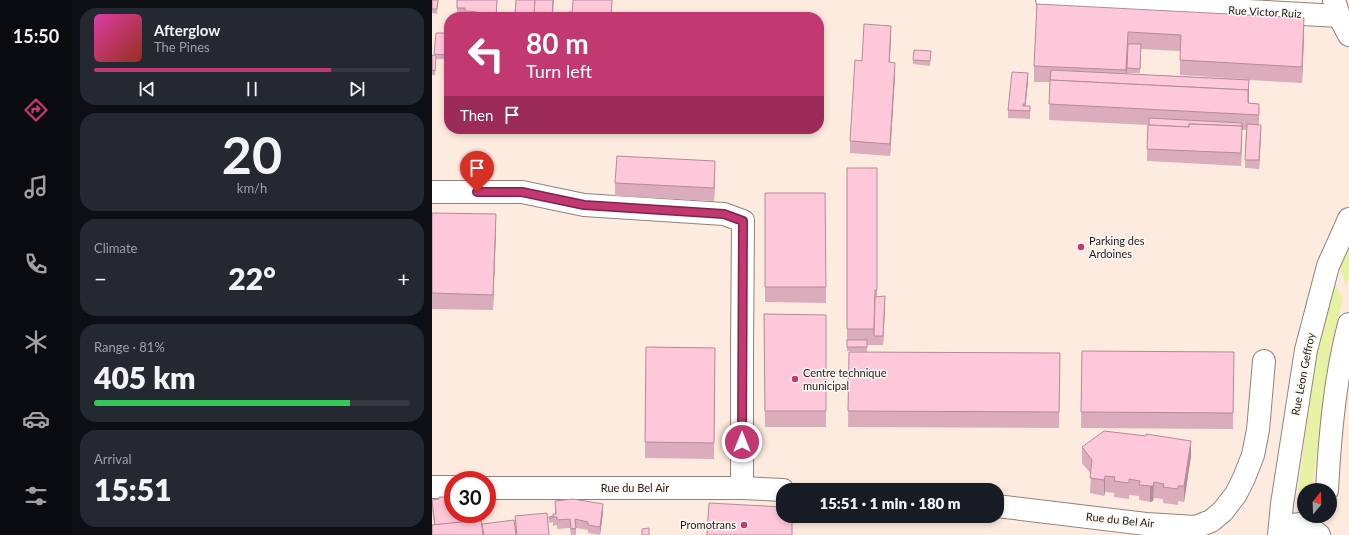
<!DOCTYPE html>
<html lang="en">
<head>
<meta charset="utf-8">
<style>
	body { margin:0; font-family:Lato,sans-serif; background:#242831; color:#f1f3f6; height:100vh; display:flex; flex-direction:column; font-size:15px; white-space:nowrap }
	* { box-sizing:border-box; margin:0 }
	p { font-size:13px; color:#9ea1a6 }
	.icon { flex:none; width:22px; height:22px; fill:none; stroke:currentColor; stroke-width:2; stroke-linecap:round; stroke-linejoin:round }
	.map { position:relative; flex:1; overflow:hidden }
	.drawer { display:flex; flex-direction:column; gap:8px; padding:8px; background:#0d0f14; width:360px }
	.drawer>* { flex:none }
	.banner { position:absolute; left:12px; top:12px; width:380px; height:122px; border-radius:16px; box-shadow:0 2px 6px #0003; background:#c23871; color:#fff; overflow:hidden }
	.needle { width:26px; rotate:19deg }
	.buttons { position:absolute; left:865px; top:483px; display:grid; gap:8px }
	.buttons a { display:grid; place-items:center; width:40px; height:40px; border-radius:50%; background:#171b24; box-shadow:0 2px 6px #0003; font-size:20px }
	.speed { position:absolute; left:12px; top:471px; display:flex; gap:8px; font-size:20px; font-weight:700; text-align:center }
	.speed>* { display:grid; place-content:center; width:52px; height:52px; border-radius:50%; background:#171b24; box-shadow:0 2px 6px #0003; line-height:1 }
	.speed .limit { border:6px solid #d22; background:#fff; color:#111 }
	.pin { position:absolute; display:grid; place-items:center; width:34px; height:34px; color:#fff; margin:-41px -17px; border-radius:50% 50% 50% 0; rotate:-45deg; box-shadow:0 0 4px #0007 }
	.pin .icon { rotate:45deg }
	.me { position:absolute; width:44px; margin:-22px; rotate:0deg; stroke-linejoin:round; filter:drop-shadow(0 0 3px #0008) }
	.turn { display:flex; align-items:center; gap:14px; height:84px; padding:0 16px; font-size:18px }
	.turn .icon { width:52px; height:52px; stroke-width:2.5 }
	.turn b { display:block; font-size:28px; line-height:34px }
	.then { display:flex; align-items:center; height:38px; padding:0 16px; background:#0003; gap:8px; font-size:15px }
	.big { font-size:30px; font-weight:800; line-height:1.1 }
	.drawer .card { flex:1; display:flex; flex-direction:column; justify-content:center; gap:6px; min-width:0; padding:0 14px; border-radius:16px; background:#242831 }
	.drawer .dial { align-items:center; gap:0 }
	.dial b { font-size:52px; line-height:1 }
	.song { display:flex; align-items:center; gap:12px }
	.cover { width:48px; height:48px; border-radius:6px; background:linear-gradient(135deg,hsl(320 70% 55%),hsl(10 70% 35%)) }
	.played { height:4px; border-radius:2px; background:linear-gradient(90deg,#c23871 75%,#363941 75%) }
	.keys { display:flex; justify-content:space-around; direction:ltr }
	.heat { display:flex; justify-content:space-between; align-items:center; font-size:22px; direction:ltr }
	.charge { height:6px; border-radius:3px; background:linear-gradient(90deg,#34c759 81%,#363941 0) }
	.trip { position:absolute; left:344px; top:483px; width:228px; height:40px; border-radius:16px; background:#171b24; box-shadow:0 2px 6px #0003; font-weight:800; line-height:40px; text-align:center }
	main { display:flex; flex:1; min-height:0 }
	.tab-bar { display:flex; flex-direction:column; width:72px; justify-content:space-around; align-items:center; background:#090b0e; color:#9ea1a6 }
	.tab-bar .icon { width:28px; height:28px }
	.tab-bar .selected { color:#c23871 }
	.tab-bar b { font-size:18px; color:#f1f3f6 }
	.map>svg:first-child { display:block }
	.built { fill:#feebdf; fill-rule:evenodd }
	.green { fill:#e8f2a4 }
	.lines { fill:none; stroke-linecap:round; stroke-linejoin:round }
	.minor-casing { stroke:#908279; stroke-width:24 }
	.minor { stroke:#fff; stroke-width:22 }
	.wall { fill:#dbacbb; fill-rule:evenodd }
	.shaded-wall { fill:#b28c99 }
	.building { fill:#ffc8da; stroke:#b28c99 }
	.route-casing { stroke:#7e2449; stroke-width:10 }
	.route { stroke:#c23871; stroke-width:7 }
	.poi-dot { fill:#c23871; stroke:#fef8f4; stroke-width:1.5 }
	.labels { text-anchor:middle; stroke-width:3; stroke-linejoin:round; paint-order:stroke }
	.street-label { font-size:11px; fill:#211b18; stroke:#fef8f4 }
	.poi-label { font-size:11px; fill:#211b18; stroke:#fef8f4; text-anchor:start }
</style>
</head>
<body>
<main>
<nav class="tab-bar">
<b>15:50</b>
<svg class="icon selected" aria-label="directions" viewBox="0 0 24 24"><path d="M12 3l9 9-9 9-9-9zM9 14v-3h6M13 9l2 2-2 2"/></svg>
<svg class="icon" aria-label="music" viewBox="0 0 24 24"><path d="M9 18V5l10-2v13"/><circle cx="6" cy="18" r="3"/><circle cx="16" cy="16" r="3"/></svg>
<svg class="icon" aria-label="phone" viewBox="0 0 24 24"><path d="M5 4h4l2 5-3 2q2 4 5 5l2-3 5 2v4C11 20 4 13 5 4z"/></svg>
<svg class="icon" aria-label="climate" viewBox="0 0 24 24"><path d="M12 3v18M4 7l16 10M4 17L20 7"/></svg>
<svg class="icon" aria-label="car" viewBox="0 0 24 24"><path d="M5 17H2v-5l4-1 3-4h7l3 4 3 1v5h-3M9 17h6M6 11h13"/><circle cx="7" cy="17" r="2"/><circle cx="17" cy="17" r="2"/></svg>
<svg class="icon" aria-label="filters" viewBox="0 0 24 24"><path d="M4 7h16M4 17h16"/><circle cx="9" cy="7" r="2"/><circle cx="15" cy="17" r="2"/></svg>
</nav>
<section class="drawer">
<div class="card">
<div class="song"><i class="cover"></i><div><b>Afterglow</b><p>The Pines</p></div></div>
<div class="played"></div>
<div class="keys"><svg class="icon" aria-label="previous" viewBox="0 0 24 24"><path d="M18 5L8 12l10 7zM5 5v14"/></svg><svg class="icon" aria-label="pause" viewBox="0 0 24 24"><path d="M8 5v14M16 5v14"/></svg><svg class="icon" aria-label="next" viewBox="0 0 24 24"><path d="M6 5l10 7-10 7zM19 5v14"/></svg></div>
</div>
<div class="card dial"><b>20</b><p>km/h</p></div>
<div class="card"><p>Climate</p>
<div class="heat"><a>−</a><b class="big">22°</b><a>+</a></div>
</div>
<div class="card"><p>Range · 81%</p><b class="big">405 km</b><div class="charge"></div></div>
<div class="card"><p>Arrival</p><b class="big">15:51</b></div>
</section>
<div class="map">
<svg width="917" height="535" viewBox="0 0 917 535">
	<rect width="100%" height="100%" fill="#fef8f4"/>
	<path class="built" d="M0 0H615L886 15 889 0H917V535H0ZM17 17H387V129H17ZM21 480H55V514H21ZM351 490H565V516H351ZM872 490H898V516H872Z"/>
	<g class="green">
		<path d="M917 229V278L914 287 907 263Z"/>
		<path d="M901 279 911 299 900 342 880 490H872V491L866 490 886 338Z"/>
	</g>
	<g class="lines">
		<g class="minor-casing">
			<g id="minor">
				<path d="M615 0 907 16"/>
				<path d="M902 0 907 16 917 35"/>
				<path d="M0 192H90L152 205 292 214 311 221 310 351V488"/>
				<path d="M0 487H21"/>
				<path d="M55 488H310L351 490"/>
				<path d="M895 490C898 434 903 378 917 324"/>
				<path d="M565 506 714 524 764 527 779 521 791 511 804 494 812 478 821 455 826 430 832 361"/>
				<path d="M847 535 850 504 874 350 896 266 917 219"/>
				<path d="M848 535C862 520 872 521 887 535"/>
			</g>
		</g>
		<use href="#minor" class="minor"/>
	</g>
	<g class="wall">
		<path d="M0 0H6L5 14 0 13Z"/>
		<path d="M65 0 64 17H25V8Z"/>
		<path d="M84 0H122L121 17H83Z"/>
		<path d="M180 0 179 17H137L140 12Z"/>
		<path d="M605 4 872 34 870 83 817 80V103L827 104V124L829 133 827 169 813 168 814 130H810L809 166 715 161 716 125 617 120 618 82H602V66ZM709 49 748 51V75L812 79 695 74V72V73H708Z"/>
		<path d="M4 33H15L13 59H4L3 75H0V55L2 56Z"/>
		<path d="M459 38 457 62 463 75 458 156 418 153V141L430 61Z"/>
		<path d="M499 51 498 66 481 64V60Z"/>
		<path d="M596 81 593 106H598V119L576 118V110Z"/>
		<path d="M415 168H445V297L453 305 451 345H435V352L415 351Z"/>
		<path d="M283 173 282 201 183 196V183Z"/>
		<path d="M333 193H393L394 303 333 302Z"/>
		<path d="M0 213 64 230 61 310 0 309Z"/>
		<path d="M332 314 394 315V427H333Z"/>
		<path d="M214 347 283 348 282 459 213 458Z"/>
		<path d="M650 351 802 352 801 429 649 428Z"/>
		<path d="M417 352 628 353 627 428 416 427Z"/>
		<path d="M650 447 759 456 752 502 746 501V505L731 503V499L722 498 721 501 718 502 707 500V496L697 495V499L682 497V493L673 492 672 496 658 493 659 474 650 463Z"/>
		<path d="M0 500 21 514 2 525 0 509Z"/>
		<path d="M123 501 171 512 168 535 156 533V530L144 528V535H139L138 528 125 529V525L121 526V522L117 523V517L121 516 123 514Z"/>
		<path d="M83 516 117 535H51L50 524 83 528Z"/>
	</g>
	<g class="shaded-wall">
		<path d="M872 18V34L870 83V67Z"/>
		<path d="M459 26V38L457 75V62Z"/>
		<path d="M696 32V48L694 86V70Z"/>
		<path d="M463 63V75L458 156V144Z"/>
		<path d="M596 73V81L593 112V104Z"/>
		<path d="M817 80V92L816 115V103Z"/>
		<path d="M810 123V138L809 166V153Z"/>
		<path d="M829 125V133L827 169V160Z"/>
		<path d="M283 161V173L282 201V188Z"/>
		<path d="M64 214V230L61 310V295Z"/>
		<path d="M453 296V305L451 345V336Z"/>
		<path d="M759 441V456L752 502V486Z"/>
		<path d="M673 476V492L672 496V480Z"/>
		<path d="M722 482 721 501 718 502V486Z"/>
		<path d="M171 504V512L168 535V527Z"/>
	</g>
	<g class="building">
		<path d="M0 0H6L5 9H0Z"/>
		<path d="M25 0H65L64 17H45V12L33 11V8H25Z"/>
		<path d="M84 0H103L102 15 83 14Z"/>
		<path d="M103 0H121L120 17H102Z"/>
		<path d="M141 0H180L179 17H148V15L140 14Z"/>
		<path d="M605 4 872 18 870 67 748 60 749 35 696 32 694 70 602 66Z"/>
		<rect x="137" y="12" width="3" height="5"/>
		<path d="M432 24 459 26 457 62 463 63 458 144 418 141 423 60 430 61Z"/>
		<path d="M4 33H15L13 55 2 54Z"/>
		<path d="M696 44H709L708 69 695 68Z"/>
		<path d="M482 50 499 51 498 61 481 60Z"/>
		<path d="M0 55 4 56 3 71 0 70Z"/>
		<path d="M619 70 817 80 816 93V90L618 80Z"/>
		<path d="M580 72 596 73 593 104H591V106H598V111L576 110Z"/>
		<path d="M618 80 816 90V103L827 104V115L617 104Z"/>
		<path d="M717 118 810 123V130V126L757 124V127L717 125Z"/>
		<path d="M757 124 810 126 809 153 715 149 716 125 757 127Z"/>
		<path d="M815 124 829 125 827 160H813Z"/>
		<path d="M185 156 283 161 282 188 183 183Z"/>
		<path d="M415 168H445V290H443L442 329H415Z"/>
		<path d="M333 193H393L394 287H333Z"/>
		<path d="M0 213 64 214 61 295 0 293Z"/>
		<path d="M453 296 451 336H442L443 297Z"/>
		<path d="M332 314 394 315V411H333Z"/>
		<rect x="415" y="340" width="20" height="7"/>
		<path d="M214 347 283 348 282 443 213 442Z"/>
		<path d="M650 351 802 352 801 413 649 412Z"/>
		<path d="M417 352 628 353 627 412 416 411Z"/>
		<path d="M672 431 714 436V434L759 441 752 486H746V489L731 487 732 484 722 482 721 486H718L707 485 708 481 697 479V483L682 481 683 477 673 476 672 480 658 478 660 460 650 447Z"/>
		<path d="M7 497H14V499L21 498V514H48L49 520 3 525 0 500 7 499Z"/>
		<path d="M141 499 171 504 168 527 156 525V522L143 519 144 528 139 529 138 519 125 520V517H121V514H124L123 501Z"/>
		<path d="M277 503 351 507V516H360V535H275Z"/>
		<path d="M115 513 117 535H85L83 516Z"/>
		<path d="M121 516V518H117V517Z"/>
		<path d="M49 520 51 535H0V525Z"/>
		<path d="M82 520 84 535H52L50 524Z"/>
		<path d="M217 528V535H210V529Z"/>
	</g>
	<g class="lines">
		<g class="route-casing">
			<path id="route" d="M45 192H90L152 205 292 214 311 221 310 442"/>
		</g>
		<use href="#route" class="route"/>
	</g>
	<g class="poi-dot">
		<circle cx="649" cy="247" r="4"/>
		<circle cx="363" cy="379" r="4"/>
		<circle cx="312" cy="525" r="4"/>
	</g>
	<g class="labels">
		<g class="street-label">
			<text transform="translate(833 12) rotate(3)" y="4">Rue Victor Ruiz</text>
			<text transform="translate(871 374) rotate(-79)" y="4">Rue Léon Geffroy</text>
			<text x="203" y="492">Rue du Bel Air</text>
			<text transform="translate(688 520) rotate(6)" y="4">Rue du Bel Air</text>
		</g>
		<g class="poi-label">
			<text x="657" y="245">Parking des<tspan x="657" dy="13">Ardoines</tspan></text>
			<text x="371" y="377">Centre technique<tspan x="371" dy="13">municipal</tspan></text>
			<text x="304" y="529" text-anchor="end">Promotrans</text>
		</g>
	</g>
</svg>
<div class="buttons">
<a><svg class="needle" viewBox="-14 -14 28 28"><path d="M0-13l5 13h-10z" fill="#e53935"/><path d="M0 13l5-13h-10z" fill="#9ea1a6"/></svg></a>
</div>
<div class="speed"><div class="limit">30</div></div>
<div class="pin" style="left:45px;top:192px;background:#d93025"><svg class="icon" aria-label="arrive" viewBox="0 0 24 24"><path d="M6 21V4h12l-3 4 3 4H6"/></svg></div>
<svg class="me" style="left:310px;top:442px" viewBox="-20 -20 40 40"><circle r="17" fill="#c23871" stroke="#fff" stroke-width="3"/><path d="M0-11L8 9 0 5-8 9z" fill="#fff"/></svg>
<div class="trip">15:51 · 1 min · 180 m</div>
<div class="banner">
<div class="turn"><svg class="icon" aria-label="left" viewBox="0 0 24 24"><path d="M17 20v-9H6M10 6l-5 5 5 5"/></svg><div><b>80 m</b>Turn left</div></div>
<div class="then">Then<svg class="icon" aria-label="arrive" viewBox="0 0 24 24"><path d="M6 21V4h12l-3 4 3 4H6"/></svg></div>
</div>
</div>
</main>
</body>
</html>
